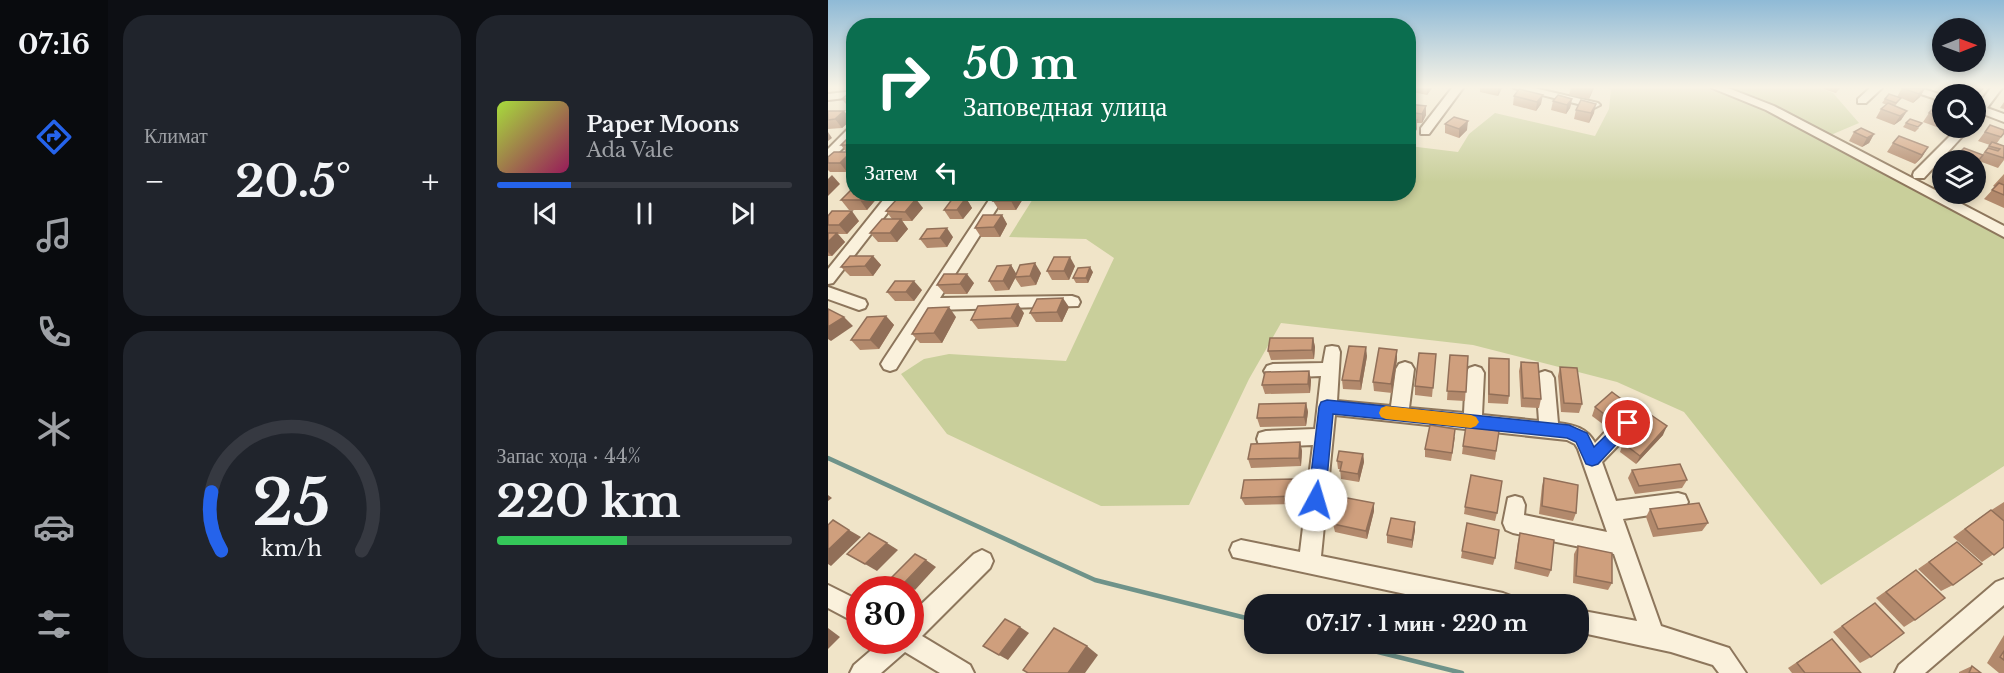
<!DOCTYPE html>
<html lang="ru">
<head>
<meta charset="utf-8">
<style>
	body { margin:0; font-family:"Libre Baskerville",serif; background:#20242c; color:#f1f3f6; height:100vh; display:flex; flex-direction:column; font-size:22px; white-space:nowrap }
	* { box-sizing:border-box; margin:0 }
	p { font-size:20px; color:#9ea1a6 }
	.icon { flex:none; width:33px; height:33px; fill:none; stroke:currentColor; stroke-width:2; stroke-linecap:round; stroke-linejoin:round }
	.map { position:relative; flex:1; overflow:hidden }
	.side { display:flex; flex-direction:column; gap:15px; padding:15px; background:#0d0f14; width:720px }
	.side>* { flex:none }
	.guide { position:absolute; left:18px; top:18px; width:570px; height:183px; border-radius:24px; box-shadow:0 3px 9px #0003; background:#0b6e4f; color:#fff; overflow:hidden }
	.needle { width:39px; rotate:89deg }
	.tools { position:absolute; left:1104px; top:18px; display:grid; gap:12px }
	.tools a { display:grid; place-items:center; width:54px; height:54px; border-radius:50%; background:#171b24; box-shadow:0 3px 9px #0003; font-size:30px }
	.speed { position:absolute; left:18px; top:576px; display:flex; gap:12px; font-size:30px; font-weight:700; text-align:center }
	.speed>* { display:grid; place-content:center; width:78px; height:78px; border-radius:50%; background:#171b24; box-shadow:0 3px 9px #0003; line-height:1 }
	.speed .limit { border:9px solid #d22; background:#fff; color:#111 }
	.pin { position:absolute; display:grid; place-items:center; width:51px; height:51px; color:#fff; margin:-26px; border:3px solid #fff; border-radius:50%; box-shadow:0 2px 6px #0007 }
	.me { position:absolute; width:66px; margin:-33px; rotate:6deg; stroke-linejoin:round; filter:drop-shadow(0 0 4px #0008) }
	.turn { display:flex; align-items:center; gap:21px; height:126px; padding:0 18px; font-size:27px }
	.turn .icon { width:78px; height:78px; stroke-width:2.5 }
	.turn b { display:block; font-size:42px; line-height:51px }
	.then { display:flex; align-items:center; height:57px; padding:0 18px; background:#0003; gap:12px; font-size:22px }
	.big { font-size:45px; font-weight:700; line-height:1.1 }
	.side .tile { flex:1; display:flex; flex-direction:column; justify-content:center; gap:9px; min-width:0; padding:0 21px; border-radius:24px; background:#20242c }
	.side .dial { align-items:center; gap:0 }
	.dial svg { height:156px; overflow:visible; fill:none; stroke:#363941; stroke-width:7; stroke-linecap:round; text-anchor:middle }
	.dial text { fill:#f1f3f6; stroke:none }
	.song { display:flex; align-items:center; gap:18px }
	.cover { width:72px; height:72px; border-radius:9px; background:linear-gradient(135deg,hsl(80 70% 55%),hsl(330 70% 35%)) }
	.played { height:6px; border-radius:3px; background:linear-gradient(90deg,#2563eb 25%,#363941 25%) }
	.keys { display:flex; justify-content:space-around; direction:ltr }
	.heat { display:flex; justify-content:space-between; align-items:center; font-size:33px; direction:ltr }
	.charge { height:9px; border-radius:4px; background:linear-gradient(90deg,#34c759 44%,#363941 0) }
	.side .tiles { flex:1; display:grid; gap:15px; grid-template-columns:repeat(2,1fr) }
	.trip { position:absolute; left:416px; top:594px; width:345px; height:60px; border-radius:24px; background:#171b24; box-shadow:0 3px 9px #0003; font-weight:700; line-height:60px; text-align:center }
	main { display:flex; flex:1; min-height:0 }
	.dock { display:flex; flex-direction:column; width:108px; justify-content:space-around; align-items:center; background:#090b0e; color:#9ea1a6 }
	.dock .icon { width:42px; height:42px }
	.dock .current { color:#2563eb }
	.dock b { font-size:27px; color:#f1f3f6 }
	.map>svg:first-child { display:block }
	.green { fill:#c9cf9b }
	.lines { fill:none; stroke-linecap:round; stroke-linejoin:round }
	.stream { stroke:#6f938a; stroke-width:4.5 }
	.minor-casing { stroke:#8d765c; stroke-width:4 }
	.minor { fill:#faf1dc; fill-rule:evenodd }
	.wall { fill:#b2896c }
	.shaded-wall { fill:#916f58 }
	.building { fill:#cf9f7d; stroke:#916f58; stroke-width:1.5 }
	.route { fill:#2563eb; stroke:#184099; stroke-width:1.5 }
	.slow { fill:#f59e0b }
</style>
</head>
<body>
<main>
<nav class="dock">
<b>07:16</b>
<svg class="icon current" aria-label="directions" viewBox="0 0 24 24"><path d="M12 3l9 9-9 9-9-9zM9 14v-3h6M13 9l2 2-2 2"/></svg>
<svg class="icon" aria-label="music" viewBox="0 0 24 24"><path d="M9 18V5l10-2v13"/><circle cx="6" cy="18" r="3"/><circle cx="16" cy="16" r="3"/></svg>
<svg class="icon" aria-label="phone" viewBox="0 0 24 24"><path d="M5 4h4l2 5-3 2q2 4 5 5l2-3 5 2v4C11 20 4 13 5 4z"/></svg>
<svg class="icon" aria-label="climate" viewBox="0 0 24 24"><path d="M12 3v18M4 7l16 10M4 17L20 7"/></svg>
<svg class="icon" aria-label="car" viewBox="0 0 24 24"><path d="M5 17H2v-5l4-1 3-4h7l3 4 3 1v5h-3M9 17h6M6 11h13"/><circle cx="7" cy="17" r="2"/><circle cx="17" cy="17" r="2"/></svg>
<svg class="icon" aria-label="filters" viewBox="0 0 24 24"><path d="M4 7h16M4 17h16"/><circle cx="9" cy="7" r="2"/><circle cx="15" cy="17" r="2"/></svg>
</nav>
<section class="side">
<div class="tiles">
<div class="tile"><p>Климат</p>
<div class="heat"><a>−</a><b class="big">20.5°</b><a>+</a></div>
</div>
<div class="tile">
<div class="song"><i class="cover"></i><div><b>Paper Moons</b><p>Ada Vale</p></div></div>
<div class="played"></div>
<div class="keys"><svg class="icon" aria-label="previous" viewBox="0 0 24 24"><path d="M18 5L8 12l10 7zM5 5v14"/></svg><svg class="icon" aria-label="pause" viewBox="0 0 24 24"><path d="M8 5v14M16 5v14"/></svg><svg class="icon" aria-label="next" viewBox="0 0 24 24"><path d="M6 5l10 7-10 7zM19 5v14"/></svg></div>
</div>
<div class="tile dial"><svg viewBox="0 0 100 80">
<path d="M14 69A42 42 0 1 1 86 69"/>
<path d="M14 69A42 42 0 0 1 9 39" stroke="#2563eb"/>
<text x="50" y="56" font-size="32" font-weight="700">25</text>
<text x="50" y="72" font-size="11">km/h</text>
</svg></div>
<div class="tile"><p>Запас хода · 44%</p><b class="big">220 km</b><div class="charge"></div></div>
</div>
</section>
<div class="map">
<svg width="1176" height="673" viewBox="0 0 1176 673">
	<rect width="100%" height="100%" fill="#f0e4c8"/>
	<path class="green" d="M780 88H991L1005 93 1031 123 991 140 1176 238V466L993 585 856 412 789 382 645 345 453 323 421 379 361 505 273 506 119 434 73 374 96 359 121 354 238 361 286 258 258 239 181 237 208 194H580L581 146 630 152 641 134 667 113 767 136 781 109 783 90Z"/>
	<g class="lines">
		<g class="stream">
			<path d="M0 458 267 580 426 620"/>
			<path d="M518 644 634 673"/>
		</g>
		<g class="minor-casing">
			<g id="minor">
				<path d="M624 88H635L601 134H593V128Z"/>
				<path d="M686 88H706L770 103 772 105 766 108Z"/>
				<path d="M884 88H900L946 106 1176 226V237L938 110Z"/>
				<path d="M1042 88H1054L1038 103H1030V99Z"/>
				<path d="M1075 88H1092L1114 95V101Z"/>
				<path d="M1163 88H1174L1159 108 1176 114V122L1155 114 1148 118V105H1150Z"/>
				<path d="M26 91V97L0 100V94Z"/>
				<path d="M22 127H26V137L4 159 0 160V149Z"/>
				<path d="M1130 128H1142L1096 178H1086L1085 175 1086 172Z"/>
				<path d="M60 194H74L5 283 0 284V269Z"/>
				<path d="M165 194H178L112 298 244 296 250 298 252 302 250 306 105 310 68 369 62 371 56 369 53 364 56 359Z"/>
				<path d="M0 287 37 300 39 304 37 308 31 310 0 299Z"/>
				<path d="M504 346 510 347 512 352 509 401 563 406 568 369 571 364 577 362 583 364 586 369 581 408 636 413 638 373 641 368 647 366 653 368 656 373 654 415 711 421 708 378 711 373 717 371 723 373 726 378 730 423C746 425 759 428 767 443 777 433 791 412 807 418L809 423 807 428 774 462 788 501 850 493 857 495 860 502 857 509 850 511 795 519 833 626 901 648 918 673H891L885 665 843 652 750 632V610L809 621 786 554 685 533 678 530 675 523 680 498 687 496 694 498 697 505 696 515 779 532 750 449 747 444 739 440 507 415 493 556 675 593 683 596 686 604H624L405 557 402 550 405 543 413 540 472 552 485 445 438 447 431 445 429 439 431 433 438 431 487 429 493 376 445 378 439 376 436 371 439 366 445 364 495 363 498 347Z"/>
				<path d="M154 550 162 554 165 561 162 568 94 636 142 665 146 673H112L77 652 53 673H22L26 665 55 640H82V615L146 554Z"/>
				<path d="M1176 579V605L1097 673H1067L1071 665 1168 582Z"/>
				<path d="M0 585 32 601V625L0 608Z"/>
			</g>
		</g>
		<use href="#minor" class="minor"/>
	</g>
	<g class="wall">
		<path d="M585 88H604L599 95 585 92Z"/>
		<path d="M652 88H674L670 96 652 92Z"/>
		<path d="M743 88H766L761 99 741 95Z"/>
		<path d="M996 88H1012L1008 93 995 89Z"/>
		<path d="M1074 88H1097L1092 97 1085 103 1073 98 1067 106 1079 111 1073 120 1066 125 1048 118 1053 109 1059 105 1054 103 1057 99 1069 97Z"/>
		<path d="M1132 88H1156L1148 97V94H1138L1130 91Z"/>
		<path d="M691 89 713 104 708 111 685 105 686 96Z"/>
		<path d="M26 92V108H21L14 99Z"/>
		<path d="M744 99 742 108 738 114 723 110 725 101Z"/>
		<path d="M1176 102V109L1172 108Z"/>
		<path d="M580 104 598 106V115L594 123H589V129L584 138 580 137Z"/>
		<path d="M1114 106V128H1115L1114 129 1095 122 1101 113 1113 109Z"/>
		<path d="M748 110 766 113 761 123 746 119Z"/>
		<path d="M0 111H16L23 120 14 128 0 129Z"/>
		<path d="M1078 123 1091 128 1087 132 1075 127Z"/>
		<path d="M617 124 639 130 631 138 617 133Z"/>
		<path d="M1162 125 1176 133 1169 143 1176 146V160L1170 168 1151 161 1148 165V160H1125L1131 153 1154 155 1162 145 1150 141Z"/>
		<path d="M1026 132 1046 134 1041 143 1034 147 1021 141Z"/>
		<path d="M26 135V154H24L26 156V166L19 172H2L0 170V157L18 152 13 145Z"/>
		<path d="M1065 143 1100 147 1094 157 1087 164 1059 152Z"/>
		<path d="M1176 174V208L1156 199 1167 187 1165 186Z"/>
		<path d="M26 194H47L50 197 39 210H21L13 200Z"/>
		<path d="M170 194H198L188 210H171L165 201Z"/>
		<path d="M138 198 144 208 135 219H122L116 210Z"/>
		<path d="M95 208 84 221H74L80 229 69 242H50L42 233 64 219 58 211Z"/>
		<path d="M174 215 179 224 172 237H153L147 228Z"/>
		<path d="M0 216 31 221 19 234H10L17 242 4 256H0Z"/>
		<path d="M125 237 119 247 99 248 92 239Z"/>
		<path d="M45 256 53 265 45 276H22L13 267Z"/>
		<path d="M183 265 188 274 213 273 208 285 193 287 187 278 181 290 167 291 161 281Z"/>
		<path d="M247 266 241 280H224L219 271Z"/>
		<path d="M265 272 260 283H248L245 278Z"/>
		<path d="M146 283 139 294H117L109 285Z"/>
		<path d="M94 290 86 301H67L59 292Z"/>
		<path d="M241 307 234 322H208L202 313Z"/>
		<path d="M196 313 190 327 150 329 143 320Z"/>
		<path d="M58 316 66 325 51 349 32 350 23 340Z"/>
		<path d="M128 317 114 343H92L84 334Z"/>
		<path d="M485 338 487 347 486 359 443 360 440 351Z"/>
		<path d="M608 354 604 397 587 395V386Z"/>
		<path d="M622 355 640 356 637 401 619 400Z"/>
		<path d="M539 356 533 390 515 389 514 380Z"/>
		<path d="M661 358 681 396 680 404 660 403V367Z"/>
		<path d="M569 359 564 393 546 391 545 382Z"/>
		<path d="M693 362 713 399 711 408 693 407 691 371Z"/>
		<path d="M732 367 754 404 751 413 733 412 730 376Z"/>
		<path d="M481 371 483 380 482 393 437 394 434 385Z"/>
		<path d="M478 403 480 412 478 426 432 427 429 418Z"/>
		<path d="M800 404 797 413 780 428 764 416 767 407Z"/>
		<path d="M671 431 667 460 634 454 635 446Z"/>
		<path d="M835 435 808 464 792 452 795 443Z"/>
		<path d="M627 437 623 461 597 457V449Z"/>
		<path d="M472 442 474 451 473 466 423 468 420 459Z"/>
		<path d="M535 454 536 462 531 482 513 479 512 469H510L509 461Z"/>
		<path d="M804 470 859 480 854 488 807 494 800 478Z"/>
		<path d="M716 478 748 513 745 521 711 514 714 486Z"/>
		<path d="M467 479 469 488 468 504 417 505 413 498Z"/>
		<path d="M1176 502V547L1154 562 1125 537 1151 518Z"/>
		<path d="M546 503V511L539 539 507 532 505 524Z"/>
		<path d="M637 507 669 513 667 521 636 514Z"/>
		<path d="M822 509 880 523 874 531 825 537 818 517Z"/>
		<path d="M587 522V530L584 548 559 543V535Z"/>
		<path d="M639 523 667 558 665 565 633 558Z"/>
		<path d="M692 533 723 570 720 577 686 569 690 541Z"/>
		<path d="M1129 542 1125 585 1113 591 1090 569Z"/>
		<path d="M750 546 784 583 780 590 745 583 746 554Z"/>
		<path d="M1078 577 1087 620 1076 627 1048 598Z"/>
		<path d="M1047 603 1043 657 1032 663 1005 632Z"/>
		<path d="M1176 635V673H1171L1159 663Z"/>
		<path d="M1004 639 1033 673H964L960 668Z"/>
		<path d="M1144 666 1153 673H1131V672Z"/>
	</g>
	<g class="shaded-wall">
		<path d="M599 88H604L599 95Z"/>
		<path d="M670 88H674L670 96Z"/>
		<path d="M764 88H766L765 90 761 99Z"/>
		<path d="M1097 88 1092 97 1085 103 1091 94Z"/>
		<path d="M1154 88H1156L1148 97 1153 89Z"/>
		<path d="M715 95 713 104 708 111 709 102Z"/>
		<path d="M744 99 742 108 738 114 739 105Z"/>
		<path d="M768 104 766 113 761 123 763 113Z"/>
		<path d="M598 106V115L594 123V114Z"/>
		<path d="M16 111 23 120 14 128 7 119Z"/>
		<path d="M1079 111 1073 120 1066 125 1072 116Z"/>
		<path d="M589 120V129L584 138V128Z"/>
		<path d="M640 121 639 130 631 138V129Z"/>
		<path d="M0 132 4 138 0 141Z"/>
		<path d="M1046 134 1041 143 1034 147 1039 138Z"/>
		<path d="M1100 147 1094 157 1087 164 1094 155Z"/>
		<path d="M23 152 26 156V166L19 172 12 163Z"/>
		<path d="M4 175 12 184 0 196V179Z"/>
		<path d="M1156 178 1149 187 1148 188V181Z"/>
		<path d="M38 194H47L50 197 39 210 32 200Z"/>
		<path d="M187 194H198L188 210 183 201Z"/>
		<path d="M138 198 144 208 135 219 129 210Z"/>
		<path d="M88 199 95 208 84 221 77 212Z"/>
		<path d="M24 211 31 221 19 234 11 225Z"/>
		<path d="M174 215 179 224 172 237 166 227Z"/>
		<path d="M73 219 80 229 69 242 62 233Z"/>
		<path d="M119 228 125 237 119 247 112 238Z"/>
		<path d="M9 233 17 242 4 256 0 252V242Z"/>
		<path d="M45 256 53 265 45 276 37 266Z"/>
		<path d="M242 257 247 266 241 280 236 271Z"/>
		<path d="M207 263 213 273 208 285 202 276Z"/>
		<path d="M183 265 189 275 181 290 175 281Z"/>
		<path d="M262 267 265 272 260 283 258 278Z"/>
		<path d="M139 274 146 283 139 294 132 284Z"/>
		<path d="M86 281 94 290 86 301 78 292Z"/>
		<path d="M235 298 241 307 234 322 229 312Z"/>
		<path d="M190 304 196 313 190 327 183 318Z"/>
		<path d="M121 307 128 317 114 343 106 333Z"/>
		<path d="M58 316 66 325 51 349 42 340Z"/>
		<path d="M16 317 25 326 3 341 0 339V327Z"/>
		<path d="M485 338 487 347 486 359 484 350Z"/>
		<path d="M538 347 539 356 533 390 532 381Z"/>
		<path d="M569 350V359L564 393 563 384Z"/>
		<path d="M481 371 483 380 482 393 480 384Z"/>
		<path d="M478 403 480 412 478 426 476 417Z"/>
		<path d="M800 404 797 413 780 428 784 420Z"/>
		<path d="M839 426 835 435 808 464 812 456Z"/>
		<path d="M472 442 474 451 473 466 471 458Z"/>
		<path d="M535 454 536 462 531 482 530 474Z"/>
		<path d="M467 479 469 488 468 504 465 496Z"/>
		<path d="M0 495 4 498 0 501Z"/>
		<path d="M546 503V511L539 539 538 531Z"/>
		<path d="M587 522V530L584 548V540Z"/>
		<path d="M21 530 33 537 3 566 0 564V550Z"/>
		<path d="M59 543 70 550 49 571 37 564Z"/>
		<path d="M98 560 108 567 87 590 76 583Z"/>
		<path d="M192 627 201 633 180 660 171 655Z"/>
		<path d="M0 628 12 637 0 649Z"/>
		<path d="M259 646 270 655 257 673H240Z"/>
	</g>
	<g class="building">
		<path d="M1074 88H1097L1091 94Z"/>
		<path d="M691 89 715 95 709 102 686 96Z"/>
		<path d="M26 92V99H14L21 93Z"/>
		<path d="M1061 94 1073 98 1068 103 1057 99Z"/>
		<path d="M730 95 744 99 739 105 725 101Z"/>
		<path d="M753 100 768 104 763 113 748 110Z"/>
		<path d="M1060 103 1079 111 1072 116 1053 109Z"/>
		<path d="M580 104 598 106 594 114 580 112Z"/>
		<path d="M1106 107 1114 109V118L1101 113Z"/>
		<path d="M0 111H16L7 119 0 120Z"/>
		<path d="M626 117 640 121 631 129 617 124Z"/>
		<path d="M580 119 589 120 584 128H580Z"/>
		<path d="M1082 119 1094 123 1090 127 1078 123Z"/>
		<path d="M1162 125 1176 130V133L1173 137 1157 132Z"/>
		<path d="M1033 128 1046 134 1039 138 1026 132Z"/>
		<path d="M23 135H26V145H13Z"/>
		<path d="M1071 136 1100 147 1094 155 1065 143Z"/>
		<path d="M1164 142 1176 146V158L1157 152 1160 148 1170 151 1172 149 1161 146Z"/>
		<path d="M1136 148 1155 155 1150 161 1131 153Z"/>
		<path d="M6 152H23L12 163H0V157Z"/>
		<path d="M1148 173 1156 178 1148 181Z"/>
		<path d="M1171 183 1176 185V195L1164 190Z"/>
		<path d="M25 188H26V194H38L32 200H13Z"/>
		<path d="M170 194H187L183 201H165Z"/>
		<path d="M125 198H138L129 210H116Z"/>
		<path d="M69 199H88L77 212 58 211Z"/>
		<path d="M4 211H24L11 225H0V216Z"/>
		<path d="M155 215H174L166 227 147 228Z"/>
		<path d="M54 219H73L62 233H42Z"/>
		<path d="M119 228 112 238 92 239 99 229Z"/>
		<path d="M0 233H9L0 242Z"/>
		<path d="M22 256H45L37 266 13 267Z"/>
		<path d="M226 257H242L236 271H219Z"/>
		<path d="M207 263 202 276 187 277 192 265Z"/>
		<path d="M183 265 175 281H161L169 266Z"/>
		<path d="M262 267 258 278H245L250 268Z"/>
		<path d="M116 274H139L132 284 109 285Z"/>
		<path d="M67 281H86L78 292H59Z"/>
		<path d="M235 298 229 312 202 313 209 299Z"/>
		<path d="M190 304 183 318 143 320 150 306Z"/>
		<path d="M121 307 106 333 84 334 100 308Z"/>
		<path d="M0 309 16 317 0 327Z"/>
		<path d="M58 316 42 340H23L39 317Z"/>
		<path d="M442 338H485L484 350 440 351Z"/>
		<path d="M521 346 538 347 532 381 514 380Z"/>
		<path d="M551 348 569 350 563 384 545 382Z"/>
		<path d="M591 353 608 354 605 388 587 386Z"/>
		<path d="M622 355 640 356 638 392 619 391Z"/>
		<path d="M661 358 681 359V396L661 394Z"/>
		<path d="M693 362 710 363 713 399 695 398Z"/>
		<path d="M732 367 749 368 754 404 736 403Z"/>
		<path d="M481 371 480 384 434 385 437 372Z"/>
		<path d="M784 392 800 404 784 420 767 407Z"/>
		<path d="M478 403 476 417 429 418 431 404Z"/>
		<path d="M823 415 839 426 812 456 795 443Z"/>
		<path d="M602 425 627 429 624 453 597 449Z"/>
		<path d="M638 426 671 431 668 451 635 446Z"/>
		<path d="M472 442 471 458 420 459 423 444Z"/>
		<path d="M511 451 535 454 530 474 512 471 514 462 509 461Z"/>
		<path d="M852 464 859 480 811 486 804 470Z"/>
		<path d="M643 475 674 481 669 513 637 507Z"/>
		<path d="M716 478 750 485 748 513 714 506Z"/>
		<path d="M467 479 465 496 413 498 416 480Z"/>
		<path d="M514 497 546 503 538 531 505 524Z"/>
		<path d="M871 503 880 523 830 529 822 509Z"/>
		<path d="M1163 510 1176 521V547L1166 555 1137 529Z"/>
		<path d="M563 518 587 522 584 540 559 535Z"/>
		<path d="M5 520 21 530 0 550V525Z"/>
		<path d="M639 523 671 530 667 558 634 551Z"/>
		<path d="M41 533 59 543 37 564 19 554Z"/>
		<path d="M692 533 726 540 723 570 688 562Z"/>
		<path d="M1129 542 1154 564 1125 585 1101 562Z"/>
		<path d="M750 546 784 553V583L748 576Z"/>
		<path d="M87 554 98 560 76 583 64 577Z"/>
		<path d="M1088 570 1117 598 1087 620 1058 592Z"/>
		<path d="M1047 603 1076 633 1043 657 1014 626Z"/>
		<path d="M177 619 192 627 171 655 155 646Z"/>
		<path d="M226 628 259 646 240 673H200L195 670Z"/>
		<path d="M1004 639 1033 673H977L969 663Z"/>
		<path d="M1176 651V660L1172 657Z"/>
		<path d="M1144 666 1153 673H1141Z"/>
	</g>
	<linearGradient id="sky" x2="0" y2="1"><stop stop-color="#8fbad6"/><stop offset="0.48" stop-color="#f8f3e6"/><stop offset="1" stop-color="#f8f3e6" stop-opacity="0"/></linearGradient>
	<rect width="1176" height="182" fill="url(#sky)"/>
	<path class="route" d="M499 400 741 425 759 433 766 447 795 419 800 417 806 419 808 423 770 464 764 466 758 464 748 442 739 438 505 414 497 500 494 505 488 508 483 505 480 500 491 407 493 402Z"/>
	<path class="slow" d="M558 406 643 415 648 417 651 422 648 426 643 428 558 419 553 417 551 413 553 408Z"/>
</svg>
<div class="tools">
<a><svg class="needle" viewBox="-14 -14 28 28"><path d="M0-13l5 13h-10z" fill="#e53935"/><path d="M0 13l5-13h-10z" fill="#9ea1a6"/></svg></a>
<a><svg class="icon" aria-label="search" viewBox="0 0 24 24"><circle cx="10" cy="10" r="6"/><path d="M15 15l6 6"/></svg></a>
<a><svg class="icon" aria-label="layers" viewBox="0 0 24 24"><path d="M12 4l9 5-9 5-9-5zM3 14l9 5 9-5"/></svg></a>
</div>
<div class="speed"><div class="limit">30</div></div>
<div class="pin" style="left:800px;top:423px;background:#d93025"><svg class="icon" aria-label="arrive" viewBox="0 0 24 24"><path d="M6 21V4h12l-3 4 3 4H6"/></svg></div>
<svg class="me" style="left:488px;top:500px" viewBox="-20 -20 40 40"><circle r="19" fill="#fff"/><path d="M0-13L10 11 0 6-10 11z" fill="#2563eb"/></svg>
<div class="trip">07:17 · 1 мин · 220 m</div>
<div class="guide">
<div class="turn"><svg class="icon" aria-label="right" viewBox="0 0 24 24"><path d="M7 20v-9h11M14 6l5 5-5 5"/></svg><div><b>50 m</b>Заповедная улица</div></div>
<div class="then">Затем<svg class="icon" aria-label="left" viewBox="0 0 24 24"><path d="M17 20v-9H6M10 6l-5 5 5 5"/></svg></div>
</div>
</div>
</main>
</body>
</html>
